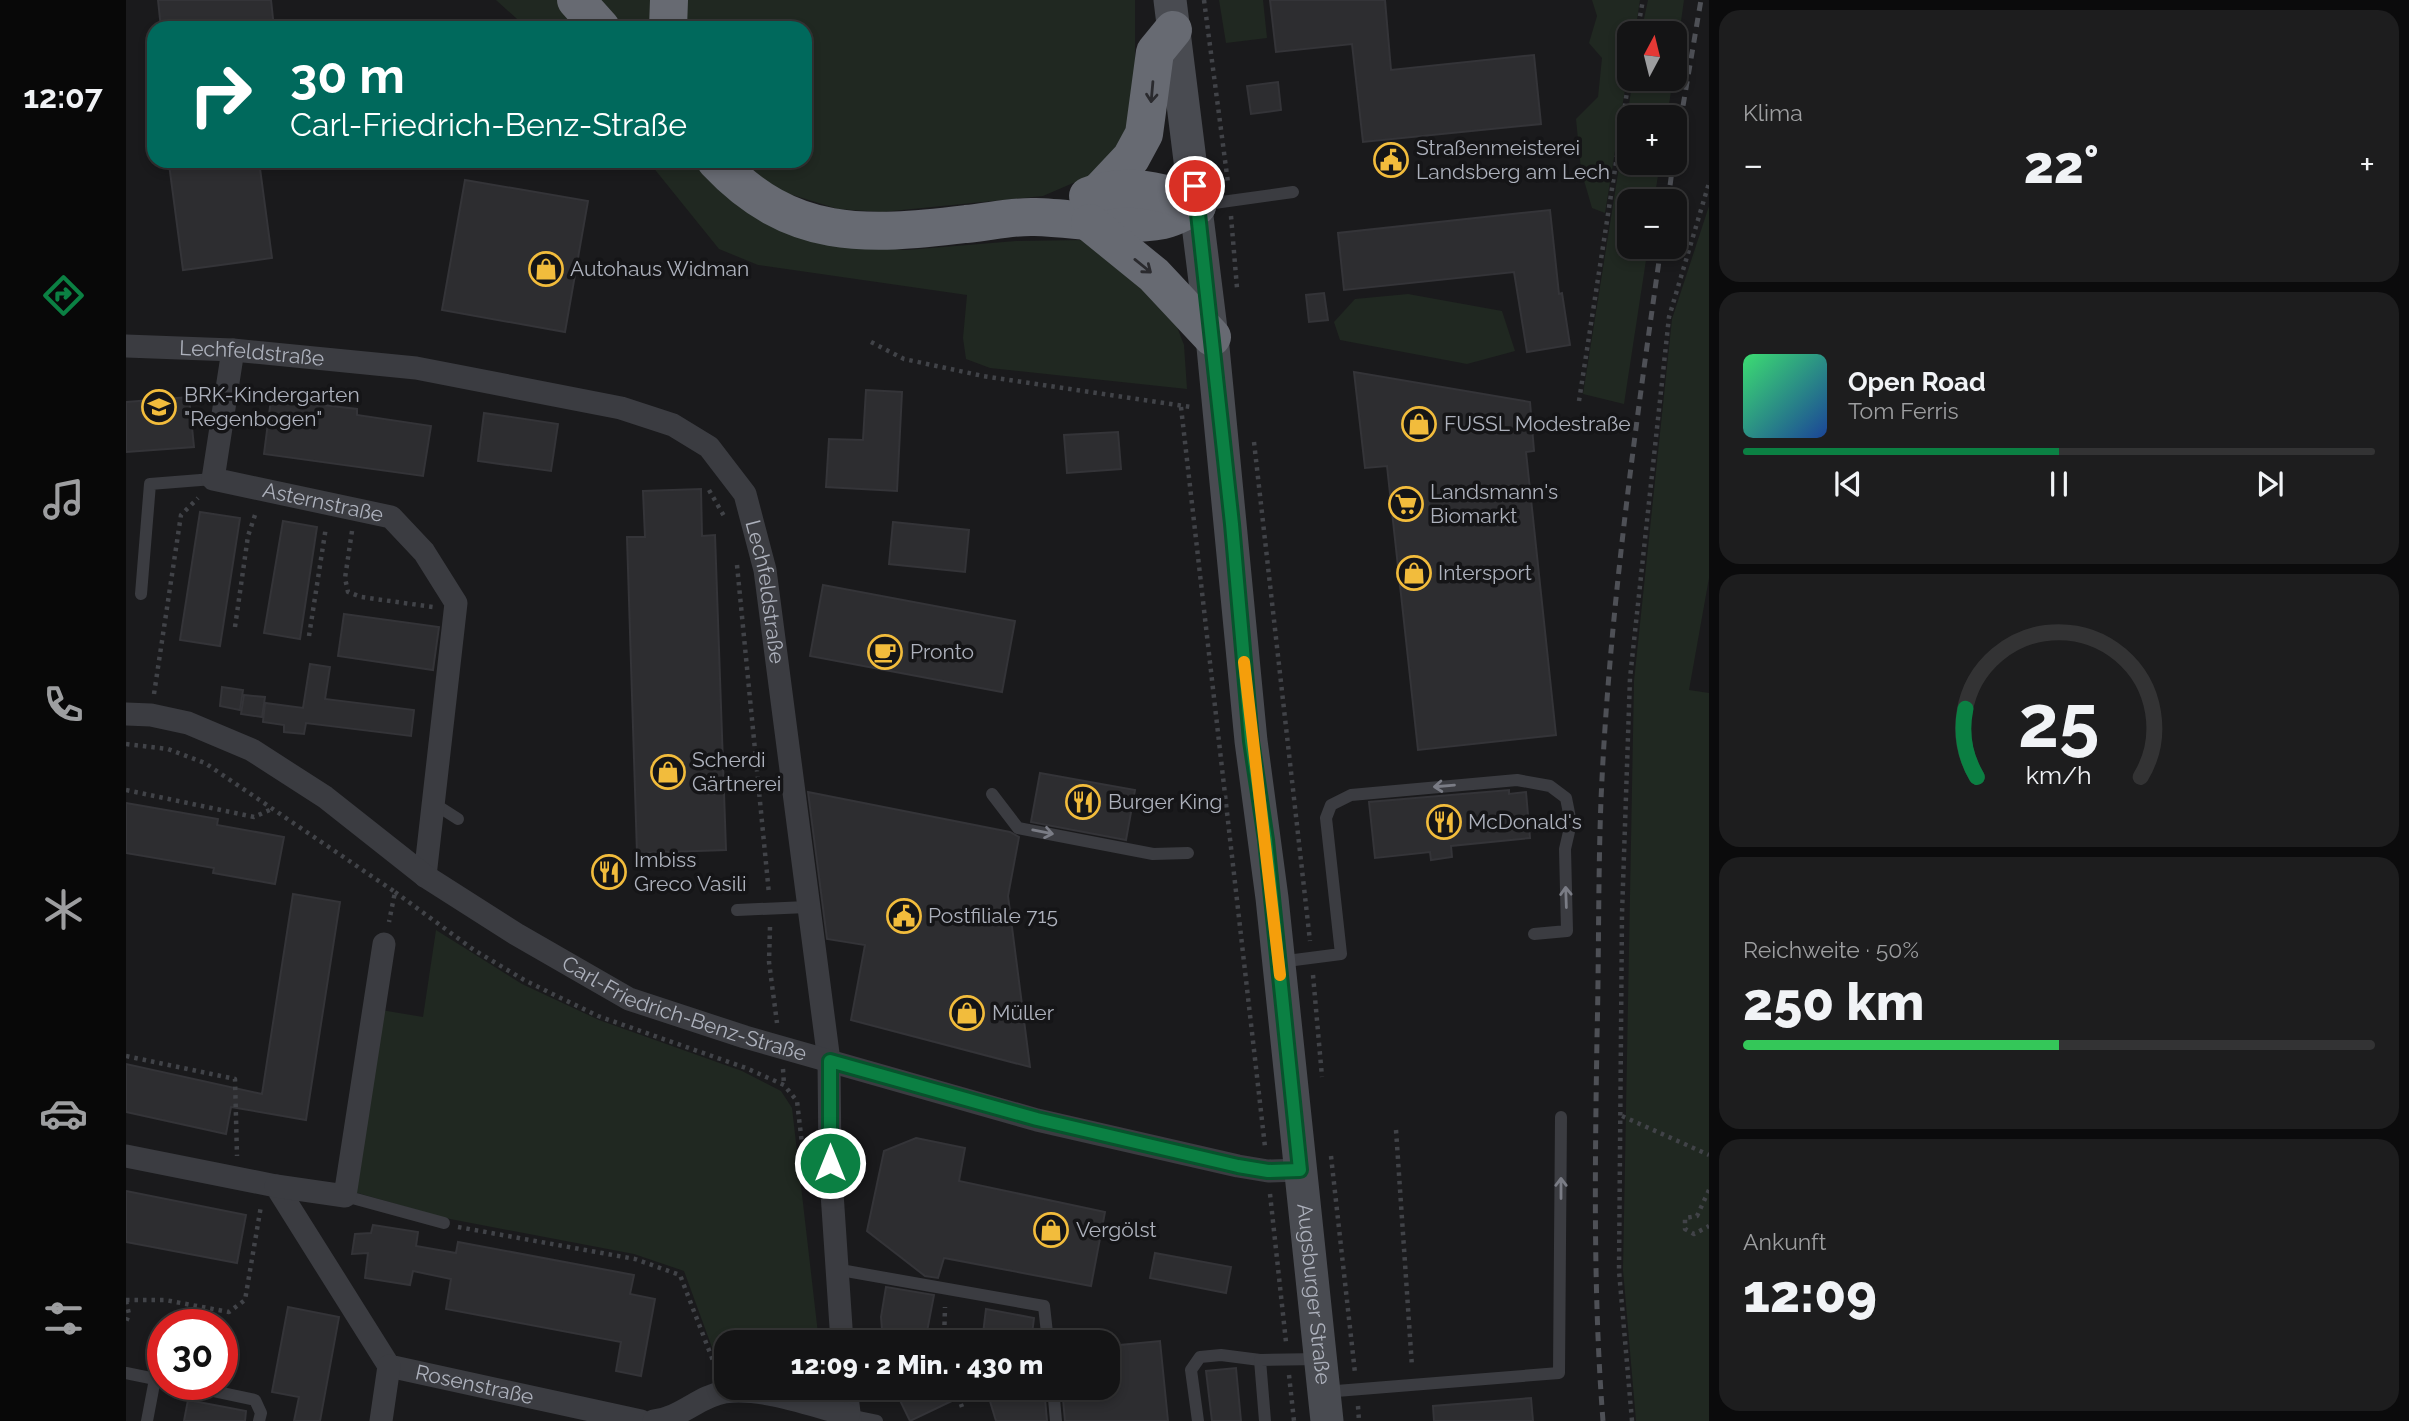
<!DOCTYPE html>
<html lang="de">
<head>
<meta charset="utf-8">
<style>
	body { margin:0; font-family:Raleway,sans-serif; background:#1d1d1e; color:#f1f3f6; height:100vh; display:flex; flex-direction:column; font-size:26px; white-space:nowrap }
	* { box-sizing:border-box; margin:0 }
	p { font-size:23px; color:#9d9ea0 }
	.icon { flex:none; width:38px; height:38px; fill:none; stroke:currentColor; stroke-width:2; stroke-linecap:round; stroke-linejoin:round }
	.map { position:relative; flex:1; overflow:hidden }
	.side { display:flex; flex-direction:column; gap:10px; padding:10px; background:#0b0b0c; width:700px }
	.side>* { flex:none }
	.hud { position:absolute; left:21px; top:21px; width:665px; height:147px; border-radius:21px; box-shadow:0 4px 10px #0003,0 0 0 2px #333334; background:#00695c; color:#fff; overflow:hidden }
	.needle { width:46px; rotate:7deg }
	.tools { position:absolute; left:1491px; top:21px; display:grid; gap:14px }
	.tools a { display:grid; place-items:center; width:70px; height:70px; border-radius:14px; background:#141415; box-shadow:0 4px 10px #0003,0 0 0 2px #333334; font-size:35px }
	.speed { position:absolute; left:21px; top:1309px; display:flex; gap:14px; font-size:35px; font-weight:700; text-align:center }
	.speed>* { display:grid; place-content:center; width:91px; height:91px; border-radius:50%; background:#141415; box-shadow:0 4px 10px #0003,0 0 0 2px #333334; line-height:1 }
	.speed .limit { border:10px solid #d22; background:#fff; color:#111 }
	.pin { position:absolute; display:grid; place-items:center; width:60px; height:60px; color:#fff; margin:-30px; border:4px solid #fff; border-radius:50%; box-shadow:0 2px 7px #0007 }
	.me { position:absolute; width:77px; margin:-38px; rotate:0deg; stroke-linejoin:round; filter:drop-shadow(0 0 5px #0008) }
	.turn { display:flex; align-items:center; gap:24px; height:147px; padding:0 28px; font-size:32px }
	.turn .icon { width:91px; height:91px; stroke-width:2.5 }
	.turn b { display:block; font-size:49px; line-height:60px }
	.big { font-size:52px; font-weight:800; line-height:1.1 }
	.side .widget { flex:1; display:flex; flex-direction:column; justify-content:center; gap:10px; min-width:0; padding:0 24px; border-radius:21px; background:#1d1d1e }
	.side .dial { align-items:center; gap:0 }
	.dial svg { height:182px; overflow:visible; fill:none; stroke:#333334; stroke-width:7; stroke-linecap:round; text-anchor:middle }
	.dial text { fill:#f1f3f6; stroke:none }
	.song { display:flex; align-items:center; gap:21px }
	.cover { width:84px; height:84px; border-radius:10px; background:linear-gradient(135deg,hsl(140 70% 55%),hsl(220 70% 35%)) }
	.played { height:7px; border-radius:4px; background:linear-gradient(90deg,#0b8043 50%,#333334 50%) }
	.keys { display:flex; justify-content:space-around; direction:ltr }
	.heat { display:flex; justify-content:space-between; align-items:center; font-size:38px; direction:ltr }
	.charge { height:10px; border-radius:5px; background:linear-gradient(90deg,#34c759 50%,#333334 0) }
	.trip { position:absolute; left:588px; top:1330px; width:406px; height:70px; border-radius:21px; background:#141415; box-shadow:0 4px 10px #0003,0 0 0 2px #333334; font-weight:800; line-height:70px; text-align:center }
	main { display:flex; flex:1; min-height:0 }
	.tab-bar { display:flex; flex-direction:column; width:126px; justify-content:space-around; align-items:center; background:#080808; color:#9d9ea0 }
	.tab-bar .icon { width:49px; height:49px }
	.tab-bar .selected { color:#0b8043 }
	.tab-bar b { font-size:32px; color:#f1f3f6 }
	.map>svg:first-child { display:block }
	.green { fill:#202821 }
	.building { fill:#2d2d30; stroke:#343438; stroke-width:2 }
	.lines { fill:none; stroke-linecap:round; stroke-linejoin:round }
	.path { stroke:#414348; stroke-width:4.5; stroke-dasharray:3.5 5; stroke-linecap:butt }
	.lane { stroke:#3b3c41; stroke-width:12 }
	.street { stroke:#3b3c41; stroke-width:23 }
	.secondary { stroke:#494b51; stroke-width:33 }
	.highway { stroke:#676a72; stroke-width:38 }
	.rail { stroke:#4e5056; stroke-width:5; stroke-dasharray:9 7; stroke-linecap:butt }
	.oneway { stroke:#2a2a2e }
	.oneway2 { stroke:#7a7c85 }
	.route-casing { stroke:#07532c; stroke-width:18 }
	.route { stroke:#0b8043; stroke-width:12 }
	.slow { stroke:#f59e0b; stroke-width:12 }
	.labels { text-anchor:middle; stroke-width:7; stroke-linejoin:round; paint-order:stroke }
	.poi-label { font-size:21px; fill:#adb1bc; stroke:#151517; text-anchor:start }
	.street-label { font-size:21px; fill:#adb1bc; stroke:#151517 }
</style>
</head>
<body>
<main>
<nav class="tab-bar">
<b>12:07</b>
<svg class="icon selected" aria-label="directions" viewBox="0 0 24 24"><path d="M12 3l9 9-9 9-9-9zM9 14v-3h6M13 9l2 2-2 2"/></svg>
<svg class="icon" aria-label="music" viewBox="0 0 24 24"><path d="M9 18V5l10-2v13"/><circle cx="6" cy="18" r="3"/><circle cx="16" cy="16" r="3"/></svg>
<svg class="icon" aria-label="phone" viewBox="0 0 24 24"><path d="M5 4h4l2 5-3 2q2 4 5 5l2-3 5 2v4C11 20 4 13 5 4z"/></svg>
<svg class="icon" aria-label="climate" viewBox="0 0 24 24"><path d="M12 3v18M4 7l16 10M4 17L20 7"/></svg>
<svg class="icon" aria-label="car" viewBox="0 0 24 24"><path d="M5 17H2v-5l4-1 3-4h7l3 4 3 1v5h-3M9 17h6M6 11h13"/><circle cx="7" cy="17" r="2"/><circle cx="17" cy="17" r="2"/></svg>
<svg class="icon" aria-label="filters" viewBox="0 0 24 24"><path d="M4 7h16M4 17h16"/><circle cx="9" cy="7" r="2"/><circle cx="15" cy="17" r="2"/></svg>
</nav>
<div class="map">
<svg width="1583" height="1421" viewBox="0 0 1583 1421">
	<rect width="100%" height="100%" fill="#1a1a1c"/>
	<g class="green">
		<path d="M370 0H438L464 28H401Z"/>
		<path d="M466 0H531V28H490Z"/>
		<path d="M557 0H1009V129L968 174 917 196 756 212 712 209 647 189 618 161H679V28H557Z"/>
		<path d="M1093 0H1137L1141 38 1100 43Z"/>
		<path d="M1466 0H1514L1509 33H1503V65L1479 213 1466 208 1455 170 1450 119 1472 97 1476 58 1463 43 1471 16Z"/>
		<path d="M1522 0H1558L1549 64V33H1515Z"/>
		<path d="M1507 79H1547L1541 117H1503V163H1534L1528 201H1503V247H1522L1498 404 1457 394Z"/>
		<path d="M522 161H573L727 247 781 250 890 241 958 240 1040 298 1058 345 1061 389 864 368 840 359 837 338 841 295 632 265 593 249Z"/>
		<path d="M1583 206V578L1563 690 1583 693V1421H1510L1497 1270 1508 681 1546 319Z"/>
		<path d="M1282 294 1376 311 1389 351 1341 364 1214 340 1208 322 1229 299Z"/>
		<path d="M310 930 396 984 473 1020 616 1071 655 1091 666 1108 693 1342H600L599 1383 558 1271 508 1254 319 1218 228 1192 255 1010 297 1017Z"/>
	</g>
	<g class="building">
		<path d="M32 0H145L148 28H35Z"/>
		<path d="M1144 0H1259L1265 70 1408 55 1415 124 1237 142 1226 44 1150 52Z"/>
		<path d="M1152 82 1155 110 1125 114 1121 86Z"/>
		<path d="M64 161H133L146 258 57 270 43 164Z"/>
		<path d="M339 180 462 201 439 332 316 310Z"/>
		<path d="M1424 210 1433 294 1436 293 1444 345 1401 352 1388 272 1218 290 1212 233Z"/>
		<path d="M1198 293 1202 320 1183 322 1180 295Z"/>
		<path d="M1228 372 1404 402 1408 451 1400 452 1430 735 1292 750 1261 466 1239 468Z"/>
		<path d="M740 390 776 392 771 491 700 487 703 439 737 440Z"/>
		<path d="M63 397 68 447 0 452V402Z"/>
		<path d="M145 399 231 409V415L305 426 297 476 138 454Z"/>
		<path d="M358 413 432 424 425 471 352 461Z"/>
		<path d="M992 432 995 469 941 473 938 435Z"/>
		<path d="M575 489 576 536 589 535 600 850 511 853 501 537H519L517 491Z"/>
		<path d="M74 512 114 518 94 646 54 640Z"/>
		<path d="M157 521 191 527 174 639 138 633Z"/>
		<path d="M767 522 843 530 839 572 763 564Z"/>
		<path d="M697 585 889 621 876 692 684 656Z"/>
		<path d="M218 614 313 627 307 670 212 656Z"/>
		<path d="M184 664 204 667 199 699 288 710 285 736 180 723 178 734 158 732V725L137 722 139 703 177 708Z"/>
		<path d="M96 687 117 690 114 710 94 706Z"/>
		<path d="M118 695 139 697 136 717 115 714Z"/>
		<path d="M914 773 1009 790 1000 840 905 822Z"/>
		<path d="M1383 790V794L1400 792 1404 838 1325 846 1326 857 1305 860 1304 852 1249 858 1243 802Z"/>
		<path d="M682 792 884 832 893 837 882 896 904 1067 725 1020 739 945 701 939Z"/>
		<path d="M0 803 92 819 91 825 158 837 149 884 87 873 88 868 0 853Z"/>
		<path d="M167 894 214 902 180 1120 105 1107 100 1134 0 1112V1064L136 1094Z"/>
		<path d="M790 1138 839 1148 833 1181 979 1212 965 1286 818 1258 812 1278 799 1276 741 1231 758 1151Z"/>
		<path d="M0 1191 120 1215 111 1263 0 1242Z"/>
		<path d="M247 1225 292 1232 290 1246 330 1253 332 1242 508 1275 504 1294 529 1299 515 1376 490 1371 495 1342 320 1309 325 1279 287 1271 284 1285 239 1278 242 1253 226 1254 229 1234 245 1233Z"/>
		<path d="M1029 1253 1105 1267 1100 1293 1024 1278Z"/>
		<path d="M760 1287 808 1295 799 1342H757L755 1317Z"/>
		<path d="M162 1307 213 1317 194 1421H168L173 1397 146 1392Z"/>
		<path d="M860 1309 908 1318 905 1342H856Z"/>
		<path d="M1034 1341 1042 1421H939L936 1388H988L984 1346Z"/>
		<path d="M1110 1368 1115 1421H1086L1080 1371Z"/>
		<path d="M768 1388H853L784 1421Z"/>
		<path d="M860 1388H918L921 1421H870Z"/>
		<path d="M1405 1398 1407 1421H1308L1307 1406Z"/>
		<path d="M62 1400 120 1411 119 1421H58Z"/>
	</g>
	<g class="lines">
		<g class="path">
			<path d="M1078 0 1102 183"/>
			<path d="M1511 33 1517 0"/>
			<path d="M1105 216 1111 288"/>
			<path d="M745 342 778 359 857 376 1065 407"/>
			<path d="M1453 401 1503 79"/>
			<path d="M1055 407 1139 1147"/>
			<path d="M1128 442 1184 941"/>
			<path d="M583 490 598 516"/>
			<path d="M226 531 219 578 222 592 235 597 307 607"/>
			<path d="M611 565 643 894"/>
			<path d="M109 627 122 536 130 512"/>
			<path d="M183 636 200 527"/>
			<path d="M28 694 55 515 72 498"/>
			<path d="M0 744 42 749 79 763 269 892 263 922"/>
			<path d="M0 790 128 817 148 808"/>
			<path d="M269 892 348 950 400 981 472 1016 620 1068 658 1085 671 1101 678 1161"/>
			<path d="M644 927 643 962 651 1023"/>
			<path d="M1187 975 1196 1077"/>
			<path d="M0 1056 109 1079 111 1156"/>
			<path d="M657 1069 658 1085"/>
			<path d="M1496 1116 1583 1155"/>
			<path d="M1270 1130 1286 1367"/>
			<path d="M1205 1156 1229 1373"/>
			<path d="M1583 1190 1571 1216 1559 1218V1229L1568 1234 1583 1226"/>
			<path d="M1144 1194 1160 1342"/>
			<path d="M332 1227 509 1259 554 1275 591 1371"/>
			<path d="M0 1300H39L103 1312 119 1300 135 1206"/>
			<path d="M0 1301 3 1314 0 1322"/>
			<path d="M818 1342 819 1307"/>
			<path d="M1163 1375 1168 1421"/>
			<path d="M829 1388 836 1407"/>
			<path d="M1232 1406 1233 1421"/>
			<path d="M1506 1421 1493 1271 1496 914 1504 678 1543 317 1583 183"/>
		</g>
		<g class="lane">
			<path d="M1074 205 1167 192"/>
			<path d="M15 594 24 484 87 479"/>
			<path d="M866 794 892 828 1027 854 1062 853"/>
			<path d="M307 803 332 819"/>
			<path d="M611 910 681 907"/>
			<path d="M1153 962 1215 954 1200 818 1205 805 1225 795 1391 780 1424 786 1440 798 1445 823 1439 849 1441 931 1408 934"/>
			<path d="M219 1196 318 1223"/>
			<path d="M709 1269 918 1306 922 1342"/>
			<path d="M0 1373 34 1380"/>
			<path d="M54 1384 129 1400 135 1413 133 1421"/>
			<path d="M927 1388 930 1421"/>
			<path d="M1198 1392 1433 1373 1435 1117"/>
			<path d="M722 1415 751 1421"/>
			<path d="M21 1421 29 1379"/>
			<path d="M1072 1421 1065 1370 1074 1357 1095 1355 1134 1360"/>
			<path d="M1139 1421 1134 1360 1194 1359"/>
		</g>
		<g class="street">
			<path id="s1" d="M0 346 107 350 290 368 495 408 547 425 583 447 619 494 639 570 703 1061 704 1163 716 1342"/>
			<path id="s2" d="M107 350 87 479 265 517 298 552 330 603 299 876"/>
			<path id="s3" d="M0 714 25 715 62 723 126 750 199 797 299 876 390 934 503 999 619 1037 911 1120 1112 1166 1142 1171 1174 1170"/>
			<path id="s4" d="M0 1156 150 1186 263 1366 515 1421"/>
			<path d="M150 1186 219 1196 258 944"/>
			<path d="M720 1388 724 1421"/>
			<path d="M255 1421 263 1366"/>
			<path d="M528 1421C555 1418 573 1396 599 1392 633 1386 689 1406 722 1415"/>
		</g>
		<path class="secondary" id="s5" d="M1044 0 1086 337 1125 741 1146 898 1201 1421"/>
		<g class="highway">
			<path d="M450 0 475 28"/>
			<path d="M542 28 543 0"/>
			<path d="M590 161C665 241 739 236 840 224 863 222 887 216 909 217 951 218 994 228 1037 220 1048 218 1060 210 1071 206"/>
			<path d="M973 192 1005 158 1018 134 1029 52 1047 30"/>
			<path d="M962 196C999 182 1037 190 1071 206"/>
			<path d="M964 223 1028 275 1086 337"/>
		</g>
		<g class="rail">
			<path d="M1549 153 1575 0"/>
			<path d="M1542 201 1547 163"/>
			<path d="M1477 1421C1467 1293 1469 1165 1471 1037 1473 958 1472 878 1475 800 1483 615 1509 430 1535 247"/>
		</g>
	</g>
	<defs><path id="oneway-shaft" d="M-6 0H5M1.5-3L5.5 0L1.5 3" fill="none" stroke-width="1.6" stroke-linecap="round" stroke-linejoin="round" transform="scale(1.75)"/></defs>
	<g class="oneway">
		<use href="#oneway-shaft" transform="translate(1026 92) rotate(95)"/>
		<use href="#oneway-shaft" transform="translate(1017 266) rotate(39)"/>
	</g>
	<g class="oneway2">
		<use href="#oneway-shaft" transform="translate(1318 786) rotate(175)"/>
		<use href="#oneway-shaft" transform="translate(917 832) rotate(11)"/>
		<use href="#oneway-shaft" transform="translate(1440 897) rotate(-92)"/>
		<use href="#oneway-shaft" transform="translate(1435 1188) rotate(-90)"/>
	</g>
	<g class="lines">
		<g class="route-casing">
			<path id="route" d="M704 1163V1061L911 1119 1112 1166 1142 1171 1174 1170 1140 840 1125 741 1106 524 1069 186"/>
		</g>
		<use href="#route" class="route"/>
		<path class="slow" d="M1118 662 1154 975"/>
	</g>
	<defs>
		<g id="civic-ring" transform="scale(1.75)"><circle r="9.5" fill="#151517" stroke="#f2bc3c" stroke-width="1.5"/><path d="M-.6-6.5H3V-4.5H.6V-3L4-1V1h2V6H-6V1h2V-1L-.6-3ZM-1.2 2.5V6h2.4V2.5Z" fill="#f2bc3c"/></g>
		<g id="shop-ring" transform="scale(1.75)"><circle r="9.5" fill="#151517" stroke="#f2bc3c" stroke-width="1.5"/><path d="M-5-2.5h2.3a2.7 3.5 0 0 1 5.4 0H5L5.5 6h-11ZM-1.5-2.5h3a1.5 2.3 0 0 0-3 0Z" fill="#f2bc3c"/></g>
		<g id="school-ring" transform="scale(1.75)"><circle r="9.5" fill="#151517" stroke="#f2bc3c" stroke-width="1.5"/><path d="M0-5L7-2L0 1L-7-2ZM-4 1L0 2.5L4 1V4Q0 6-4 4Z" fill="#f2bc3c"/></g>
		<g id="supermarket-ring" transform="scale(1.75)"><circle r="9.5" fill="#151517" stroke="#f2bc3c" stroke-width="1.5"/><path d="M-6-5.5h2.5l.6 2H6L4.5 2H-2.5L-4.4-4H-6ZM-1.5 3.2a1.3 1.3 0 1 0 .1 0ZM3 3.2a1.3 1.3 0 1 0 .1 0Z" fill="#f2bc3c"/></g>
		<g id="cafe-ring" transform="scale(1.75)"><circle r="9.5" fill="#151517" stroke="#f2bc3c" stroke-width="1.5"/><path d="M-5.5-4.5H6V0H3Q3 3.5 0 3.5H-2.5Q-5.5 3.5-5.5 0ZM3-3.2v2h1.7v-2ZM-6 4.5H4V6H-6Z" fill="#f2bc3c"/></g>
		<g id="restaurant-ring" transform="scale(1.75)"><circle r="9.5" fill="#151517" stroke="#f2bc3c" stroke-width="1.5"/><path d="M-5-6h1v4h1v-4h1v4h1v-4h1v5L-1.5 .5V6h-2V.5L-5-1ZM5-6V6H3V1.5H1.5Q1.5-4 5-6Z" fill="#f2bc3c"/></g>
	</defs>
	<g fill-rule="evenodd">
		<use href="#civic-ring" x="1265" y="160"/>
		<use href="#shop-ring" x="420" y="269"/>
		<use href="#school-ring" x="33" y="407"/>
		<use href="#shop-ring" x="1293" y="424"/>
		<use href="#supermarket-ring" x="1280" y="504"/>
		<use href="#shop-ring" x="1288" y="573"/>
		<use href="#cafe-ring" x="759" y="652"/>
		<use href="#shop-ring" x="542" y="772"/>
		<use href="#restaurant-ring" x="957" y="802"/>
		<use href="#restaurant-ring" x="1318" y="822"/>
		<use href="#restaurant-ring" x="483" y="872"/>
		<use href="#civic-ring" x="778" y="916"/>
		<use href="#shop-ring" x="841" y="1013"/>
		<use href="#shop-ring" x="925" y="1230"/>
	</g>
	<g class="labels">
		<g class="poi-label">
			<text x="1290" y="155">Straßenmeisterei<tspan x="1290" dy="24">Landsberg am Lech</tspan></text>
			<text x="444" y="276">Autohaus Widman</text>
			<text x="58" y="402">BRK-Kindergarten<tspan x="58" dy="24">"Regenbogen"</tspan></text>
			<text x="1318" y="431">FUSSL Modestraße</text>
			<text x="1304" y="499">Landsmann's<tspan x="1304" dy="24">Biomarkt</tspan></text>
			<text x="1312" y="580">Intersport</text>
			<text x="784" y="659">Pronto</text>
			<text x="566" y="767">Scherdi<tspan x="566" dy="24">Gärtnerei</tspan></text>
			<text x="982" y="809">Burger King</text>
			<text x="1342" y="829">McDonald's</text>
			<text x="508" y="867">Imbiss<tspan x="508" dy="24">Greco Vasili</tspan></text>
			<text x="802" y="923">Postfiliale 715</text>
			<text x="866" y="1020">Müller</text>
			<text x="950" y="1237">Vergölst</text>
		</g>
		<g class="street-label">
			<text dy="7" stroke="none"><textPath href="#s1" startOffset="126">Lechfeldstraße</textPath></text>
			<text dy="7" stroke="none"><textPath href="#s2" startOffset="243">Asternstraße</textPath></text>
			<text dy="7" stroke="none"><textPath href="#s1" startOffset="756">Lechfeldstraße</textPath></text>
			<text dy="7" stroke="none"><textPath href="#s3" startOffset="640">Carl-Friedrich-Benz-Straße</textPath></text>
			<text dy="7" stroke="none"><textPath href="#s5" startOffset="1302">Augsburger Straße</textPath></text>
			<text dy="7" stroke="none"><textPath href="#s4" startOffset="453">Rosenstraße</textPath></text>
		</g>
	</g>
</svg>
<div class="tools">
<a><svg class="needle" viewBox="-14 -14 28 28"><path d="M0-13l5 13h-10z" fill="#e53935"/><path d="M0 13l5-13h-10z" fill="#9d9ea0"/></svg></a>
<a>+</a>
<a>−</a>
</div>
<div class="speed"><div class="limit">30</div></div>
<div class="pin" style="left:1069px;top:186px;background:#d93025"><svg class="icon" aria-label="arrive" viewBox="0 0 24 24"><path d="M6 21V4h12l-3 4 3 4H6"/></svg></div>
<svg class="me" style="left:704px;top:1163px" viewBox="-20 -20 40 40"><circle r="17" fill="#0b8043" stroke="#fff" stroke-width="3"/><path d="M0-11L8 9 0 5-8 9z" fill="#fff"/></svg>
<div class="trip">12:09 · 2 Min. · 430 m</div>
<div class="hud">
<div class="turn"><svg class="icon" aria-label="right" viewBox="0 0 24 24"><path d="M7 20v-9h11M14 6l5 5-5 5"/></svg><div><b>30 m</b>Carl-Friedrich-Benz-Straße</div></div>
</div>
</div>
<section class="side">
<div class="widget"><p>Klima</p>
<div class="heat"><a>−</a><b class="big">22°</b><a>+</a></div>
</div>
<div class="widget">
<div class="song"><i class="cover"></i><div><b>Open Road</b><p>Tom Ferris</p></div></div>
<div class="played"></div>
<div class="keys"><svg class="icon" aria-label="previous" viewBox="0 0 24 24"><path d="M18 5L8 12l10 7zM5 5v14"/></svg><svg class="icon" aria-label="pause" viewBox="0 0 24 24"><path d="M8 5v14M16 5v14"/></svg><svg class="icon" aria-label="next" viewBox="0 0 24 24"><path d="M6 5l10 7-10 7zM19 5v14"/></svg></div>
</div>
<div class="widget dial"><svg viewBox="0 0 100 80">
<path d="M14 69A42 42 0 1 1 86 69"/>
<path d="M14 69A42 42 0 0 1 9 39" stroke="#0b8043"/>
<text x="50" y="56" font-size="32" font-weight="700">25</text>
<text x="50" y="72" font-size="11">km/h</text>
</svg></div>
<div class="widget"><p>Reichweite · 50%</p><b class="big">250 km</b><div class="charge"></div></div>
<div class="widget"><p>Ankunft</p><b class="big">12:09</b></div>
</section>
</main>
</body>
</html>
